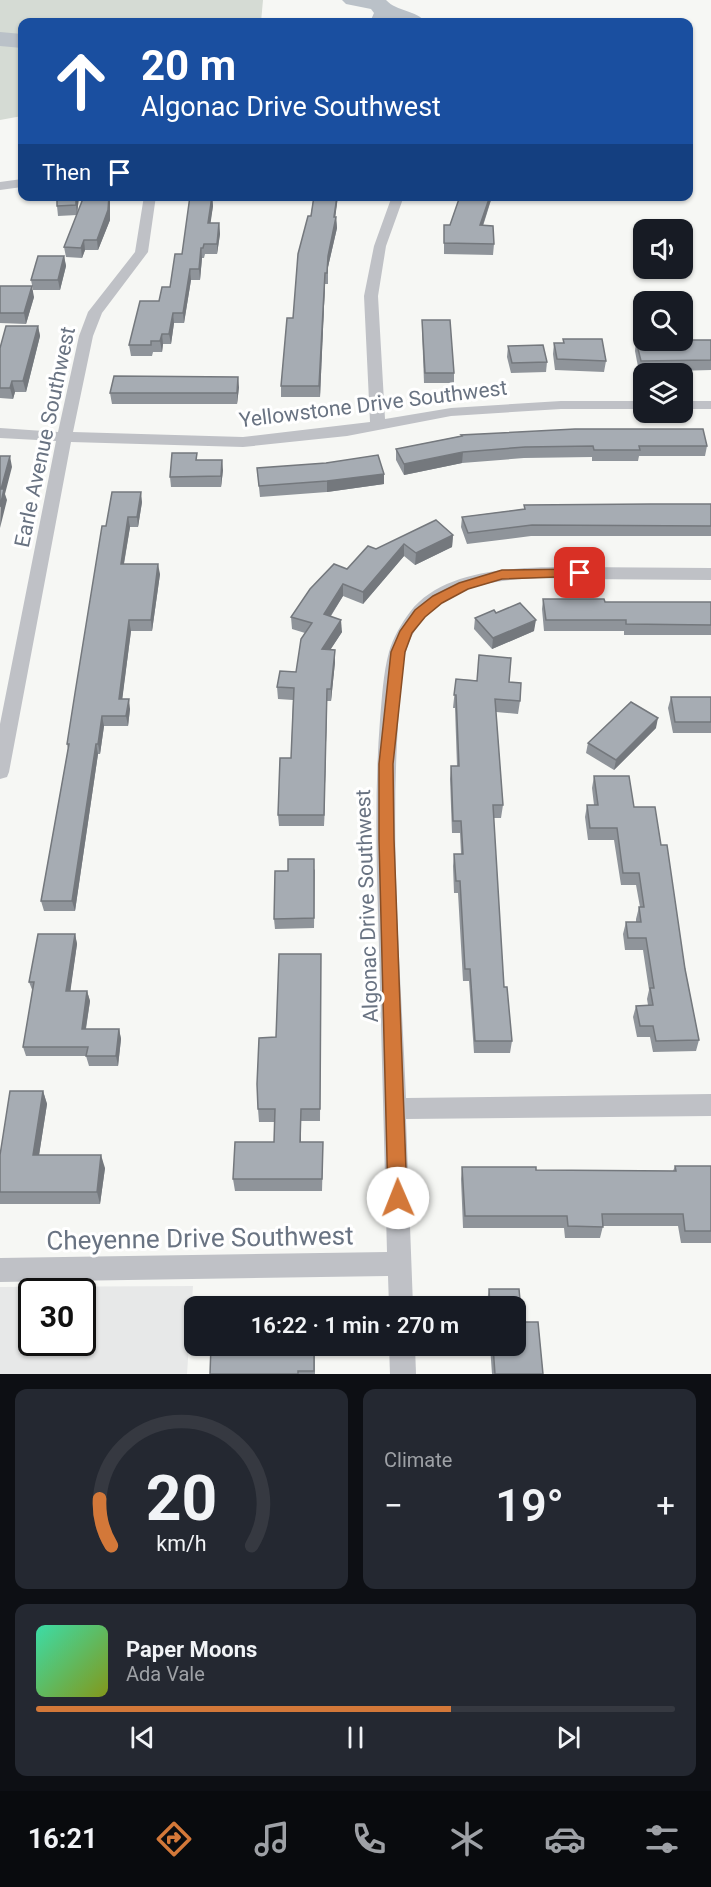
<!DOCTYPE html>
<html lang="en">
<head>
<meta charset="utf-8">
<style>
	body { margin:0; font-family:Roboto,sans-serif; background:#242831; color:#f1f3f6; height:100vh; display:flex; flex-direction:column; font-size:22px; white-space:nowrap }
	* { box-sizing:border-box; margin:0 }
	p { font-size:20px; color:#9ea1a6 }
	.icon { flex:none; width:33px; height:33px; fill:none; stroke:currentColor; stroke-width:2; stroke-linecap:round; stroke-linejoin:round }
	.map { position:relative; height:1374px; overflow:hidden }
	.sheet { display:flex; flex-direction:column; gap:15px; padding:15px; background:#0d0f14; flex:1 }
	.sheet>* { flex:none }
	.hud { position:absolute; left:18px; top:18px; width:675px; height:183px; border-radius:12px; box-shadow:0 2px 4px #0004; background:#1a4fa0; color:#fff; overflow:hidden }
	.controls { position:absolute; left:633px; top:219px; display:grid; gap:12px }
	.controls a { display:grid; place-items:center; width:60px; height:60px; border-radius:12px; background:#171b24; box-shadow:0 2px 4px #0004; font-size:30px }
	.speed { position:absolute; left:18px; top:1278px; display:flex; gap:12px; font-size:30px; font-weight:700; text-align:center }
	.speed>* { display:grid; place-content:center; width:78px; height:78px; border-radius:50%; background:#171b24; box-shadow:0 2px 4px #0004; line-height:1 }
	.speed .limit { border:3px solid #111; border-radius:9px; background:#fff; color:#111 }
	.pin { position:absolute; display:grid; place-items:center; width:51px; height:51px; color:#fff; margin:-26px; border-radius:12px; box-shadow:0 3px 9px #0006 }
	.me { position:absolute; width:66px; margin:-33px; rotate:359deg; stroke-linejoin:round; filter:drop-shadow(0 0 4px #0008) }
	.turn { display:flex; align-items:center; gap:21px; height:126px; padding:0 24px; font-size:27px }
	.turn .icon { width:78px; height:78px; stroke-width:2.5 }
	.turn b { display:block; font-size:42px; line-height:51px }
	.then { display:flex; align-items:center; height:57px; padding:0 24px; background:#0003; gap:12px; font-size:22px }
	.big { font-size:45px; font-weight:600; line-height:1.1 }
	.sheet .tile { flex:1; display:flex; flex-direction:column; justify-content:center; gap:9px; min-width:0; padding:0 21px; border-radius:12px; background:#242831 }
	.sheet .dial { align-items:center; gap:0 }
	.dial svg { height:156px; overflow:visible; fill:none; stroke:#363941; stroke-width:7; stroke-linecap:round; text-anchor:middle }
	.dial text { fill:#f1f3f6; stroke:none }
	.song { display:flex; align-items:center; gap:18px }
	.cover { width:72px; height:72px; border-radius:9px; background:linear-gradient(135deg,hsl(160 70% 55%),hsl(70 70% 35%)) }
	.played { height:6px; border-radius:3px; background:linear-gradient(90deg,#d37839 65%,#363941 65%) }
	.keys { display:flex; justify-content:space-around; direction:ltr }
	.heat { display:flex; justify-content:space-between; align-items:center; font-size:33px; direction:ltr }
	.sheet .tiles { flex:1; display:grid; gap:15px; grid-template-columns:1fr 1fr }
	.tile:last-child { grid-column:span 2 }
	.trip { position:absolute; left:184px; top:1296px; width:342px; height:60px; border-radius:12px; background:#171b24; box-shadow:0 2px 4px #0004; font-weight:600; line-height:60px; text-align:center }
	.menu { display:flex; height:96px; justify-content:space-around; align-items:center; background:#090b0e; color:#9ea1a6 }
	.menu .icon { width:42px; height:42px }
	.menu .on { color:#d37839 }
	.menu b { font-size:27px; color:#f1f3f6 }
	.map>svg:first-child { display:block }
	.built { fill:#e7e8e8; fill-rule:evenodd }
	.green { fill:#d5dbd4 }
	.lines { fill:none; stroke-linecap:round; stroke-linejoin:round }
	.river { fill:#bac1c8; fill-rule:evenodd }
	.minor { fill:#bfc1c6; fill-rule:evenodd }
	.wall { fill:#8f949a }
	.shaded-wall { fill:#74787d }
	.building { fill:#a6acb3; stroke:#74787d; stroke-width:1.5 }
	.route { fill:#d37839; stroke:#894e25; stroke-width:1.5 }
	.labels { text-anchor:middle; stroke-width:6; stroke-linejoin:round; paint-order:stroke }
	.street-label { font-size:21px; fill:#697382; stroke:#fff }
	.near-street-label { font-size:26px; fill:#697382; stroke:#fff }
</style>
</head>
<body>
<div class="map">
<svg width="711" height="1374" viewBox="0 0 711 1374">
	<rect width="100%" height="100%" fill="#f6f7f4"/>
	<path class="built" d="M193 1286 187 1374H0V1287ZM32 1292H82V1342H32Z"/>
	<path class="green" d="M0 0H263L261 22H22V116L0 120Z"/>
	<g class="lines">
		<g class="river">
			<path d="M342 0H386C397 12 417 10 425 22H370L374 13 371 9 346 4Z"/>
			<path d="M0 32 22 34V48L0 46Z"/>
		</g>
		<g class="minor">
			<path d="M22 179V187L0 190V182Z"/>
			<path d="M144 196H156L148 252 102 313 93 336 73 432 243 437 370 422 364 296 374 246 392 196H404L386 246 378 296 385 419 451 408 561 401H644V409H561L451 416 347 436 243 447 71 442 9 772 7 777 0 779V724L56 441 0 438V428L58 432 79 336 88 312 135 252Z"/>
			<rect x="682" y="401" width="29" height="8"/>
			<path d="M571 567 711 568V580C669 580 626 579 584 579 546 578 503 576 466 590 442 599 421 616 410 640 399 665 400 699 398 725 390 849 401 975 406 1098L711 1094V1116L406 1119 413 1306H389L388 1276 0 1282V1258L387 1252C384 1138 381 1025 378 911 376 847 375 784 380 720 382 698 383 674 389 652 393 638 401 624 410 612 443 568 521 567 571 567Z"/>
			<path d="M389 1346H415L416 1374H390Z"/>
		</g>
	</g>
	<g class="wall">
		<path d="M57 196H79L77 215 84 196H110V220L98 250H85L82 258 66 257 64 247 77 215 58 216 57 206Z"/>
		<path d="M212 196 213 206 210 223H219L220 234 217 254H205L204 258H202L200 280H191L184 323H174L171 344H163L162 352H153L152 356H131L129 345 170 287 182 254Z"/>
		<path d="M314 196H338L335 217H336L337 228 328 267V284H325L320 397H281V386Z"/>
		<path d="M460 196H514L512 200 492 197 483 226 494 244 493 255 444 254V225H450Z"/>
		<path d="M64 256 66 266 60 290H33L31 280Z"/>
		<path d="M0 286 34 297 26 324 0 323Z"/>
		<path d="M422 320 454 373V383H424L422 330Z"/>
		<path d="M38 326 40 336 26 392H15L13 399 0 398V348Z"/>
		<path d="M563 339 606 361 604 372 555 370 553 354 554 343H563Z"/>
		<path d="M711 340V370L639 372 635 351 636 341Z"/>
		<path d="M508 346 547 362 546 372 511 373 507 357Z"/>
		<path d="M239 387 237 404H112L110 393Z"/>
		<path d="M461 435 707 446 705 456H639L638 461H592V457L524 458 462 463 404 475 396 460V449L461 436Z"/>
		<path d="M197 460 223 470 221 487H171L170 477Z"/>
		<path d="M257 468 384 474V484L327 492 260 497Z"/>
		<path d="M142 502 138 527H130L124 564 160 574 152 631H131L122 699 130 709 128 726H104L100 754H98L75 911H44L41 901 68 749 67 744 106 526Z"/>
		<path d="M711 504V536H531L467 544 461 527 462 517 524 509V505Z"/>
		<path d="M453 535 452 547 415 565 404 556 363 604 343 596 331 616 342 632 330 650H335V662L331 701H327L324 826H279L278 815 291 758 293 700 278 699 277 687 296 672 305 633 292 629 291 617 347 569 376 549Z"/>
		<path d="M543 599 605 602H711V635H624V631H544L542 609Z"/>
		<path d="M496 613 534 631 492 649 474 629 475 618Z"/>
		<path d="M456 679 509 682 520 701 518 714 496 712 503 805 501 818H493L504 987 512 1041 510 1053H474L469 981H463L458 893H454L453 866 454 854H461L460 833H452L450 779 451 766H457L455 708H453Z"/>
		<path d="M671 697H711V733H673L668 708Z"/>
		<path d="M656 728 614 770 586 753 588 743Z"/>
		<path d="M594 776 634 807 661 845 699 1040 696 1051 653 1052 650 1037H637L633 1017 636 1006 648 1005 647 999 649 990 643 950H625L623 934 626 922H636V919L639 907H640L636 885H621L614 840H588L585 817 587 805H594L592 788Z"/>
		<path d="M315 869 314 928 275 929 274 919Z"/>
		<path d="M75 934 77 944 70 991H87L90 1001 86 1029H119L121 1039 118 1066H89L86 1056H26L23 1047 33 992 29 982Z"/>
		<path d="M321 954 320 1121H301V1142L323 1155 322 1191H235L233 1179 274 1142 275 1122H259L258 1109 276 1037Z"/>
		<path d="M43 1091 47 1104 39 1155 105 1168 100 1204H0V1155Z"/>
		<path d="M675 1166H711V1243H681L678 1226H603L600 1238H565L564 1228H463L461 1179 462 1167 536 1170 673 1171Z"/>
		<path d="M489 1289H519L522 1322H538L543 1374H492L490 1346H516V1306H487V1301Z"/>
		<path d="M211 1346H315V1374H210Z"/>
	</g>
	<g class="shaded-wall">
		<path d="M76 196H79L77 215 76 205Z"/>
		<path d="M109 196H110V220L98 250 97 240Z"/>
		<path d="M212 196 213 206 209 234 208 223Z"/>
		<path d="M337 196H338L334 227 336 217 337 228 328 267V284V256Z"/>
		<path d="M490 196H492L479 237 480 225Z"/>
		<path d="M219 223 220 234 217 254V244Z"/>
		<path d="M84 240 85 250 82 258 81 248Z"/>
		<path d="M201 248 202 258 200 280 199 269Z"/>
		<path d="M64 256 66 266 60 290 58 280Z"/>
		<path d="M190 269 191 280 184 323 183 313Z"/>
		<path d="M325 273V284L320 397 319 386Z"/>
		<path d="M32 286 34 297 26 324 24 313Z"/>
		<path d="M173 313 174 323 171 344 169 334Z"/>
		<path d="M38 326 40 336 26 392 23 381Z"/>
		<path d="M162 334 163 344 162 352 160 341Z"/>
		<path d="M238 377 239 387 237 404V393Z"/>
		<path d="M12 381 15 392 13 399 10 388Z"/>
		<path d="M463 452 462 463 404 475V464Z"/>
		<path d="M10 456 12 467 5 494 7 500 0 528 1 489Z"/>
		<path d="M222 460 223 470 221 487V476Z"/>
		<path d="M384 474V484L327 492V481Z"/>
		<path d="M141 492 142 502 138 527 137 517Z"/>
		<path d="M128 517 130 527 122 574 121 564Z"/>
		<path d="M453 535 452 547 415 565 416 553Z"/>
		<path d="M404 544V556L363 604V592Z"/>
		<path d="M158 564 160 574 152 631 151 620Z"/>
		<path d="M343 584V596L324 626V614Z"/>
		<path d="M129 620 131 631 121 709 119 699Z"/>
		<path d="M341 620 342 632 323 661 322 649Z"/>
		<path d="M536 620 534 631 492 649 493 638Z"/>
		<path d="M335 650V662L331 701V689Z"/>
		<path d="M327 689V701L324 826V815Z"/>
		<path d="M129 699 130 709 128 726 126 716Z"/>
		<path d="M102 716 104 726 100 754 98 744Z"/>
		<path d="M658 718 656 728 614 770 616 760Z"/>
		<path d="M96 744 98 754 75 911 72 901Z"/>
		<path d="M75 934 77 944 69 1001 66 991Z"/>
		<path d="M87 991 90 1001 84 1039 82 1029Z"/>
		<path d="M119 1029 121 1039 118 1066 116 1056Z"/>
		<path d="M43 1091 47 1104 37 1168 33 1155Z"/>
		<path d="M301 1109V1155L300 1142Z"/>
		<path d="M101 1155 105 1168 100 1204 97 1192Z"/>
	</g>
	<g class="building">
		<path d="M57 196H76V205L57 206Z"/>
		<path d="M84 196H109L108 210 97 240H84L81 248 64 247Z"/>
		<path d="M190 196H212L208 223H219L217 244H204L203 248H201L199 269H190L183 313H173L169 334H162L160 341H151V345H129L140 301H159L162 287H170L175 254H182Z"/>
		<path d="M314 196H337L334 217H336L328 256 327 273H325L319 386H281L287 318H293L298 254 308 216H311Z"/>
		<path d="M460 196H490L480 225 493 226 494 244 444 243V225H450Z"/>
		<path d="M38 256H64L58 280H31Z"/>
		<path d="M0 286H32L24 313H0Z"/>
		<path d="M422 320H450L454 373H425Z"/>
		<path d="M6 326H38L23 381H12L10 388H0V348Z"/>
		<path d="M563 339H602L606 361 557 359 554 343H564Z"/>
		<path d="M682 340H711V360L641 361 636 341Z"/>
		<path d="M543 345 547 362 512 363 508 346Z"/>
		<path d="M114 376 238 377 237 393H110Z"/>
		<path d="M575 429H703L707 446H639L640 450H594L593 446 525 447 463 452 404 464 396 449 462 436 461 435Z"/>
		<path d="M172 453H197L196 460H222L221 476 170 477Z"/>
		<path d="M378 455 384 474 327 481 259 486 257 468 326 463Z"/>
		<path d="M0 456H10L1 489H4L0 507Z"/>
		<path d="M112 492H141L137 517H128L121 564H158L151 620H129L119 699H129L126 716H102L98 744H96L72 901H41L69 744H67L75 693 102 526H106Z"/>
		<path d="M651 504H711V526L532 525 468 533 462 517 525 509 524 505Z"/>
		<path d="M436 520 453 535 416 553 404 544 363 592 343 584 324 614 341 620 322 649 335 650 331 689H327L324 815H278L280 758H291L294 688 277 687 280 671 296 672 301 639 312 623 291 617 310 589 334 564 347 569 368 546 376 549Z"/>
		<path d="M543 599H604L605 602H711V625L626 624V620H546Z"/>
		<path d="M520 603 536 620 493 638 475 618 494 610 496 613Z"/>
		<path d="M479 655 511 658 509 682 521 683 520 701 495 699 503 805H493L504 987H507L512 1041H475L470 969H465L460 881H456L454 854H463L461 821H453L451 766H459L456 695H454L456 679 477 681Z"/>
		<path d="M671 697H711V722H675Z"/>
		<path d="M631 702 658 718 616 760 588 743Z"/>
		<path d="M594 776H629L634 807H655L661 845H667L685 969 699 1040 656 1041 653 1026H640L636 1006 653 1005 650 988H654L646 938H628L626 922H641L639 907H644L639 873H623L617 828H590L587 805H598Z"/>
		<path d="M288 859H314V918L274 919 275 871H288Z"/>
		<path d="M38 934H75L66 991H87L82 1029H119L116 1056H86L88 1047H23L34 982H29Z"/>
		<path d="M279 954H321L320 1109H301L300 1142H323L322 1179H233L235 1142H274L275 1109H258L257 1084 259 1038 276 1037Z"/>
		<path d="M10 1091H43L33 1155H101L97 1192H0V1155Z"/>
		<path d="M675 1166H711V1231H685L683 1214H602L603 1227 568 1226 567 1216H465L462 1167H536V1170L676 1171Z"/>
		<path d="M489 1289H519L522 1322H538L543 1374H495L493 1346H516V1306H490Z"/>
		<path d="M211 1346H314V1371H298V1374H210Z"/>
	</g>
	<path class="route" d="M580 569 585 570 587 573 585 576 502 579 468 589 442 603 425 617 412 633 405 652 393 764 394 839 407 1198 404 1204 398 1207 391 1204 388 1198 379 839V764L391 652 400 631 415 610 433 596 459 583 502 570Z"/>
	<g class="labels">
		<g class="street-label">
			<text transform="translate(373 404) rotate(-7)" y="7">Yellowstone Drive Southwest</text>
			<text transform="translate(45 437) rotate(-78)" y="7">Earle Avenue Southwest</text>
			<text transform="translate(367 906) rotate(-92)" y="7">Algonac Drive Southwest</text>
		</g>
		<g class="near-street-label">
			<text transform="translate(200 1238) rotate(-1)" y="9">Cheyenne Drive Southwest</text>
		</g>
	</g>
</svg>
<div class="controls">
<a><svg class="icon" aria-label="sound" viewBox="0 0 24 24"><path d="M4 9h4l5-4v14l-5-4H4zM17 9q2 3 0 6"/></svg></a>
<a><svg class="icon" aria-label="search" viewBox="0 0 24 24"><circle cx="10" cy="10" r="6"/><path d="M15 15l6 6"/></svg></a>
<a><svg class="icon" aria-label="layers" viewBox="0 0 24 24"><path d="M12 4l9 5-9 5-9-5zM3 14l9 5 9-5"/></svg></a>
</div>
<div class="speed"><div class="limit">30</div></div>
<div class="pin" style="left:580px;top:573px;background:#d93025"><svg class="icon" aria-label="arrive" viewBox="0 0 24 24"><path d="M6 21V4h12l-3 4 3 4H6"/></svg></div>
<svg class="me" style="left:398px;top:1198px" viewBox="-20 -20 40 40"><circle r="19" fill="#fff"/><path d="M0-13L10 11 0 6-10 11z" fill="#d37839"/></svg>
<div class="trip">16:22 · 1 min · 270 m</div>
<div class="hud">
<div class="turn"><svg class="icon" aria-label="ahead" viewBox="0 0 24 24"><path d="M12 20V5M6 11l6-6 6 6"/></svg><div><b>20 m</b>Algonac Drive Southwest</div></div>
<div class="then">Then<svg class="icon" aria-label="arrive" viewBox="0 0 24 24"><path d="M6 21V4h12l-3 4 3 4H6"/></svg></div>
</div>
</div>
<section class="sheet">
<div class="tiles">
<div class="tile dial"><svg viewBox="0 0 100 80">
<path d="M14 69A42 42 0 1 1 86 69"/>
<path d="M14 69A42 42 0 0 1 8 45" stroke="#d37839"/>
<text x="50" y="56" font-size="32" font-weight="700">20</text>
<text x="50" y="72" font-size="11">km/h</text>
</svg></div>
<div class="tile"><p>Climate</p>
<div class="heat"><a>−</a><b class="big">19°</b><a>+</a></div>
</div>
<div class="tile">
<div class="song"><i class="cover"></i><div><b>Paper Moons</b><p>Ada Vale</p></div></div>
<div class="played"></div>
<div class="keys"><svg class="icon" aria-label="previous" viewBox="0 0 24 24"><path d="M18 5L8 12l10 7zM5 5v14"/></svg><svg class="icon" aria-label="pause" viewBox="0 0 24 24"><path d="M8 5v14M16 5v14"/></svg><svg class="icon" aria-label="next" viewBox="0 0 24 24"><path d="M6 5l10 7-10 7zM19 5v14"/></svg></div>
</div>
</div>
</section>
<nav class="menu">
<b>16:21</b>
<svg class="icon on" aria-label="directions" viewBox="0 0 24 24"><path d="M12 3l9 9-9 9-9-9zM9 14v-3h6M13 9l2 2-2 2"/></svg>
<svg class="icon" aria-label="music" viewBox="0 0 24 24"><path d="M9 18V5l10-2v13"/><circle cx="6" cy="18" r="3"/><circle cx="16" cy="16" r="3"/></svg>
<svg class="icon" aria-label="phone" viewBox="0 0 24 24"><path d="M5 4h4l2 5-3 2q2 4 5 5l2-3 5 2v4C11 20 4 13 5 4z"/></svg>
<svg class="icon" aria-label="climate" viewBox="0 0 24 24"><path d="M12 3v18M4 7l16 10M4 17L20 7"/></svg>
<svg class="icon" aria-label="car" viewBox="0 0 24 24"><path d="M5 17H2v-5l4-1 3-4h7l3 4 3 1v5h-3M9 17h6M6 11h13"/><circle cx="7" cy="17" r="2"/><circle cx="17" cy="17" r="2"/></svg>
<svg class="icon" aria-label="filters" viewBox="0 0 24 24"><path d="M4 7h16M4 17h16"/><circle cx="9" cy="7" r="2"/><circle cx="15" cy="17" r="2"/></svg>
</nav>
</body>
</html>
